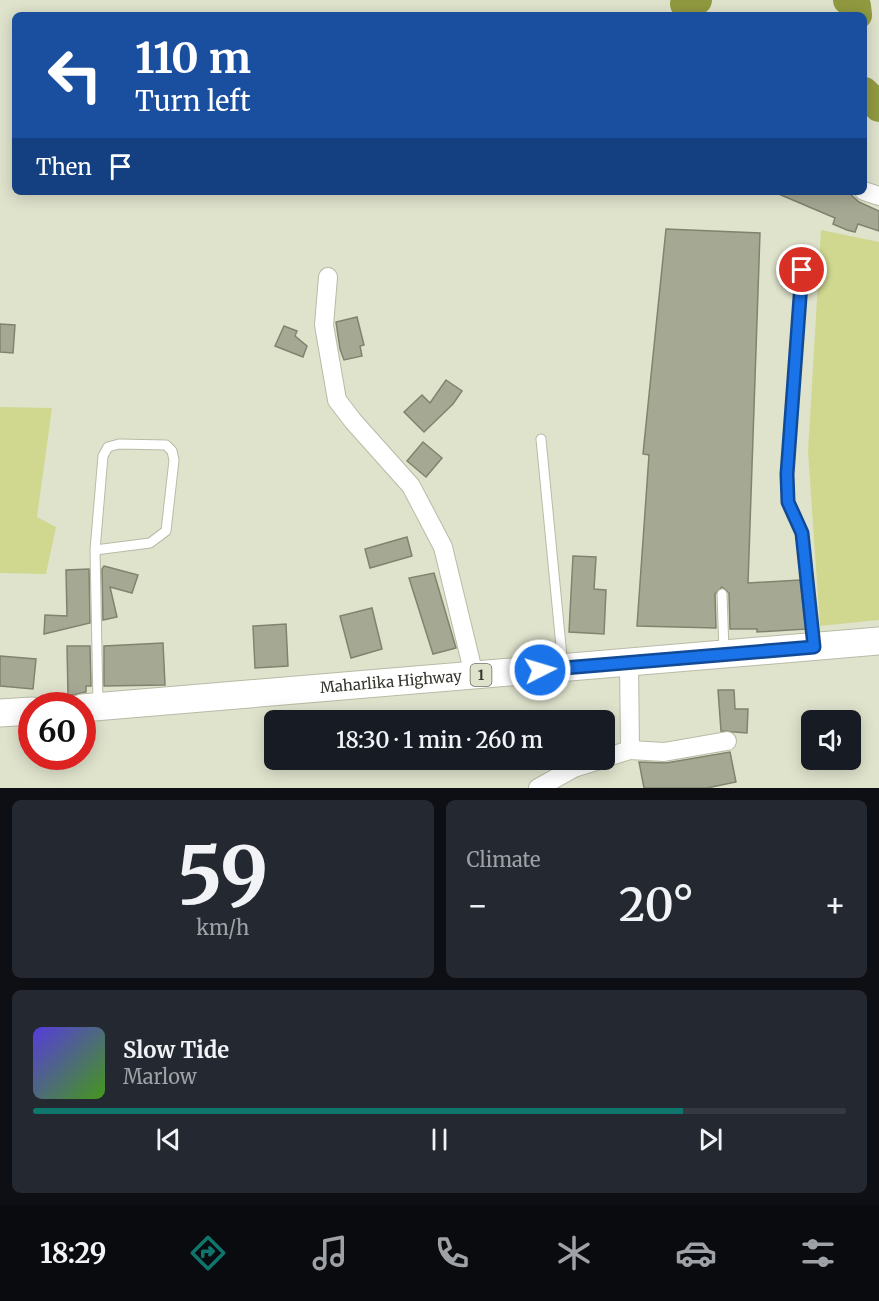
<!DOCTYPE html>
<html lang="en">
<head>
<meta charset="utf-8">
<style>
	body { margin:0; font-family:Merriweather,serif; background:#242831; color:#f1f3f6; height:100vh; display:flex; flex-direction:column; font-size:22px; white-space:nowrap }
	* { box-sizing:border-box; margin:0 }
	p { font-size:20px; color:#9ea1a6 }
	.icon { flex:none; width:33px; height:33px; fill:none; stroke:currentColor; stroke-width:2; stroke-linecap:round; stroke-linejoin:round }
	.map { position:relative; height:788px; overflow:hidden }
	.details { display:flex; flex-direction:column; gap:12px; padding:12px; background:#0d0f14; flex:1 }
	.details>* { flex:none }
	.top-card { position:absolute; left:12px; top:12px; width:855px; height:183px; border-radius:9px; box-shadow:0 3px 15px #0003; background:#1a4fa0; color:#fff; overflow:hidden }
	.controls { position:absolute; left:801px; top:710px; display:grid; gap:12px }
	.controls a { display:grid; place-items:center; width:60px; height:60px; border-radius:9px; background:#171b24; box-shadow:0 3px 15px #0003; font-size:30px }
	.speed { position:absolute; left:18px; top:692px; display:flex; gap:12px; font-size:30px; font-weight:700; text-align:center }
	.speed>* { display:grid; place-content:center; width:78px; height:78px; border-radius:50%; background:#171b24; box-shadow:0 3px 15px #0003; line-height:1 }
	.speed .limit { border:9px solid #d22; background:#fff; color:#111 }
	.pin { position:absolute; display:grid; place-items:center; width:51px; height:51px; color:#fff; margin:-26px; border:3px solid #fff; border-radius:50%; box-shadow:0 2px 6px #0007 }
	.me { position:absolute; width:66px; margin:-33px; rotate:85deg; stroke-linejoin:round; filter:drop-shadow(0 0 4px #0008) }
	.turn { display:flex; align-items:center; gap:21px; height:126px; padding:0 24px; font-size:27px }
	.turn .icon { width:78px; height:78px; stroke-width:2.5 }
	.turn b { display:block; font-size:42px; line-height:51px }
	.then { display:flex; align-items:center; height:57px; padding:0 24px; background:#0003; gap:12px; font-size:22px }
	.big { font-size:45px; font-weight:600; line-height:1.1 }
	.details .widget { flex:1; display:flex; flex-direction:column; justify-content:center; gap:9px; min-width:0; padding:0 21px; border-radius:9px; background:#242831 }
	.details .dial { align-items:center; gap:0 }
	.dial b { font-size:78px; line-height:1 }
	.song { display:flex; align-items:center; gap:18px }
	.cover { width:72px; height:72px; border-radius:9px; background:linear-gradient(135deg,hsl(250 70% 55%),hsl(100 70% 35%)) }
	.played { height:6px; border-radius:3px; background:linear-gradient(90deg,#0f766e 80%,#363941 80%) }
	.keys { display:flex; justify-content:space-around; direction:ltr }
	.heat { display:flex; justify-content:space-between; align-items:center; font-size:33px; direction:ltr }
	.details .tiles { flex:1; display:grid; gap:12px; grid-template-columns:1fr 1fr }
	.widget:last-child { grid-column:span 2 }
	.trip { position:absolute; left:264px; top:710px; width:351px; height:60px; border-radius:9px; background:#171b24; box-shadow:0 3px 15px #0003; font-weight:600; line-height:60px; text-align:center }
	.tab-bar { display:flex; height:96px; justify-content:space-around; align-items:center; background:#090b0e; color:#9ea1a6 }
	.tab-bar .icon { width:42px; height:42px }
	.tab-bar .selected { color:#0f766e }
	.tab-bar b { font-size:27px; color:#f1f3f6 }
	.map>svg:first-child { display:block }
	.green { fill:#d0d890 }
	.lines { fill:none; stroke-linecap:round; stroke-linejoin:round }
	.river { stroke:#919940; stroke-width:30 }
	.building { fill:#a5a893; stroke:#80836e; stroke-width:1.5 }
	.lane-casing { stroke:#b8bba6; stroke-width:11 }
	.street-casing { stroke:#b8bba6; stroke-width:20 }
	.primary-casing { stroke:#b8bba6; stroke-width:29 }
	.lane { stroke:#fff; stroke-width:9 }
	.street { stroke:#fff; stroke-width:18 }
	.primary { stroke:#fff; stroke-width:27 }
	.route-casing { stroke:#114b97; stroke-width:15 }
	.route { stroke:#1a73e8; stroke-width:10 }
	.labels { text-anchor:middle; stroke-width:6; stroke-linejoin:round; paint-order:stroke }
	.shield { fill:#dfe3cc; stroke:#686a5d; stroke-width:1.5 }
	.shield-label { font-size:14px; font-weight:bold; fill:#35362d }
	.street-label { font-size:15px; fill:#35362d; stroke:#dfe3cc }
</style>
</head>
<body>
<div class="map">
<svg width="879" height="788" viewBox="0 0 879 788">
	<rect width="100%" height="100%" fill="#dfe3cc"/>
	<g class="green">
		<path d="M821 230 879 242V620L820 626 808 452Z"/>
		<path d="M0 407 52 408 37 517 56 527 46 574 0 573Z"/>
	</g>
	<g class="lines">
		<g class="river">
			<path d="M848 0 856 6 857 15"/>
			<path d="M685 4 697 0"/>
			<path d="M864 92 879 107"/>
		</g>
	</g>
	<g class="building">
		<path d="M774 192H848L859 202 879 211V231L858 224 855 232 847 230 833 224 835 218Z"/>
		<path d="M666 229 760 233 748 583 800 580 806 629 757 632V629H730L729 593 722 587 715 594 716 628 637 626 649 455 643 454Z"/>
		<path d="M357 317 364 345 360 346 362 356 344 360 340 349 336 322Z"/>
		<path d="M0 324 15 325 13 353 0 352Z"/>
		<path d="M284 326 297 331 295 336 307 346 303 357 275 346Z"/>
		<path d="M446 380 462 391 453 404 424 432 404 412 422 395 430 403Z"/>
		<path d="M423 442 442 458 426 477 407 461Z"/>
		<path d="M407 537 412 556 370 568 365 549Z"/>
		<path d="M573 556 596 557 594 589 606 590 604 634 569 632Z"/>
		<path d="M104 566 138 575 132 593 110 587 117 617 103 620 102 569Z"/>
		<path d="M89 569 90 623 44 634 45 615 67 616 66 570Z"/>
		<path d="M434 573 456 648 433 654 409 578Z"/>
		<path d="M372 608 382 649 351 658 340 616Z"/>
		<path d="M286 624 288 666 255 668 253 626Z"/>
		<path d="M163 643 165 685 104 686V646Z"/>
		<path d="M67 646H90L91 686H86V692L73 695H68Z"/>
		<path d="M0 656 36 659 33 689 0 686Z"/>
		<path d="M718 690H734L735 709H748L747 733 721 731Z"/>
		<path d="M730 752 736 782 707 788H644L639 762 666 763Z"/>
	</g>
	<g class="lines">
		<g class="lane-casing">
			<g id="lane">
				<path d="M802 270 787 474 788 502 802 533 814 644"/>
				<path d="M541 439 563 667"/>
				<path d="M95 550 150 543 166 531 174 460 172 451 166 445 119 444 108 447 103 456 95 550 98 703"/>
				<path d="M722 594 724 651"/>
			</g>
		</g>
		<g class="street-casing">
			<g id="street">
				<path d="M864 191 879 196"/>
				<path d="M328 277 324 325 337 400 353 421 411 486 443 547 474 675"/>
				<path d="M630 750 664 752 727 741"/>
				<path d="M604 758 630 750 629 662"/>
				<path d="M538 788 574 768 603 759"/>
			</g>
		</g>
		<g class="primary-casing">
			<g id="primary">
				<path id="s1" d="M82 708 879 641"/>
				<path d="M0 713 32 711"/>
			</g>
		</g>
		<use href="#lane" class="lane"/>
		<use href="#street" class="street"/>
		<use href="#primary" class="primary"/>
	</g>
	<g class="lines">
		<g class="route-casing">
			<path id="route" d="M540 670 814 647 802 533 788 502 787 474 802 270"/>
		</g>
		<use href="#route" class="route"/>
	</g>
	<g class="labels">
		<rect class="shield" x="470.5" y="664" width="21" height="22" rx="4.5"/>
		<g class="shield-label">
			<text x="481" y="680">1</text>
		</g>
		<g class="street-label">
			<text dy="5" stroke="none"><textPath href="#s1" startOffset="310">Maharlika Highway</textPath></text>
		</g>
	</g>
</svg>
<div class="controls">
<a><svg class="icon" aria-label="sound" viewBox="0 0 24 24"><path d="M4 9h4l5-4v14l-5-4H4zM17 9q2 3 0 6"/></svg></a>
</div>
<div class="speed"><div class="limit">60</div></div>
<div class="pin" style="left:802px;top:270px;background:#d93025"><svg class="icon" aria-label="arrive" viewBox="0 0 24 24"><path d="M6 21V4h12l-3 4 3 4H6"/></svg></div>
<svg class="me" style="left:540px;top:670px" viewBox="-20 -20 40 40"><circle r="17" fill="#1a73e8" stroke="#fff" stroke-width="3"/><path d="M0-11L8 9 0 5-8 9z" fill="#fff"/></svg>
<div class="trip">18:30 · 1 min · 260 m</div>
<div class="top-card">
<div class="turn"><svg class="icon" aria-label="left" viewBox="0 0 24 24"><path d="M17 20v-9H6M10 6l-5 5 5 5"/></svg><div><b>110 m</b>Turn left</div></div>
<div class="then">Then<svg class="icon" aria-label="arrive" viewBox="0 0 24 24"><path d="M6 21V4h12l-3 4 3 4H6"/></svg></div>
</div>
</div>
<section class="details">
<div class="tiles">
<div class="widget dial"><b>59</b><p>km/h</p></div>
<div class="widget"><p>Climate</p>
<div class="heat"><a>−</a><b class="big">20°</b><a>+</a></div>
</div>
<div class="widget">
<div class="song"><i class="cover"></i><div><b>Slow Tide</b><p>Marlow</p></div></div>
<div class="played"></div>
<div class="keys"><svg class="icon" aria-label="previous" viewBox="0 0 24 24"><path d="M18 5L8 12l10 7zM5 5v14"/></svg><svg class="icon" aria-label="pause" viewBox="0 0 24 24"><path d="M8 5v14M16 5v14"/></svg><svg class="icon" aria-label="next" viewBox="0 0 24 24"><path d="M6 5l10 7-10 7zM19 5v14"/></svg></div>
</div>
</div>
</section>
<nav class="tab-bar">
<b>18:29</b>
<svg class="icon selected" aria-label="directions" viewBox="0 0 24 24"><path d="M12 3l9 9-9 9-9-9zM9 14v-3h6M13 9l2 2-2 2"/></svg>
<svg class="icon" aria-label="music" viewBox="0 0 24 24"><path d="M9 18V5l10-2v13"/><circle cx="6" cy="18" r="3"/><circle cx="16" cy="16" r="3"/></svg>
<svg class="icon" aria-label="phone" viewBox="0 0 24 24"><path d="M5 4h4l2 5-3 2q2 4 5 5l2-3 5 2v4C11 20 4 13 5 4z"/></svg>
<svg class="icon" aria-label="climate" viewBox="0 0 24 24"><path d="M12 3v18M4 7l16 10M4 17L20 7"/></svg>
<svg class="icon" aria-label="car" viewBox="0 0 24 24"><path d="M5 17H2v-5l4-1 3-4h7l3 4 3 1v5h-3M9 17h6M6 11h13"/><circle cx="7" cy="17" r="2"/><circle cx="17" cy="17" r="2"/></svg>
<svg class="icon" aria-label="filters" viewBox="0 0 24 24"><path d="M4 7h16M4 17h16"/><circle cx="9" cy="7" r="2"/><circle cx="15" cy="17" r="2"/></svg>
</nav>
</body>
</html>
